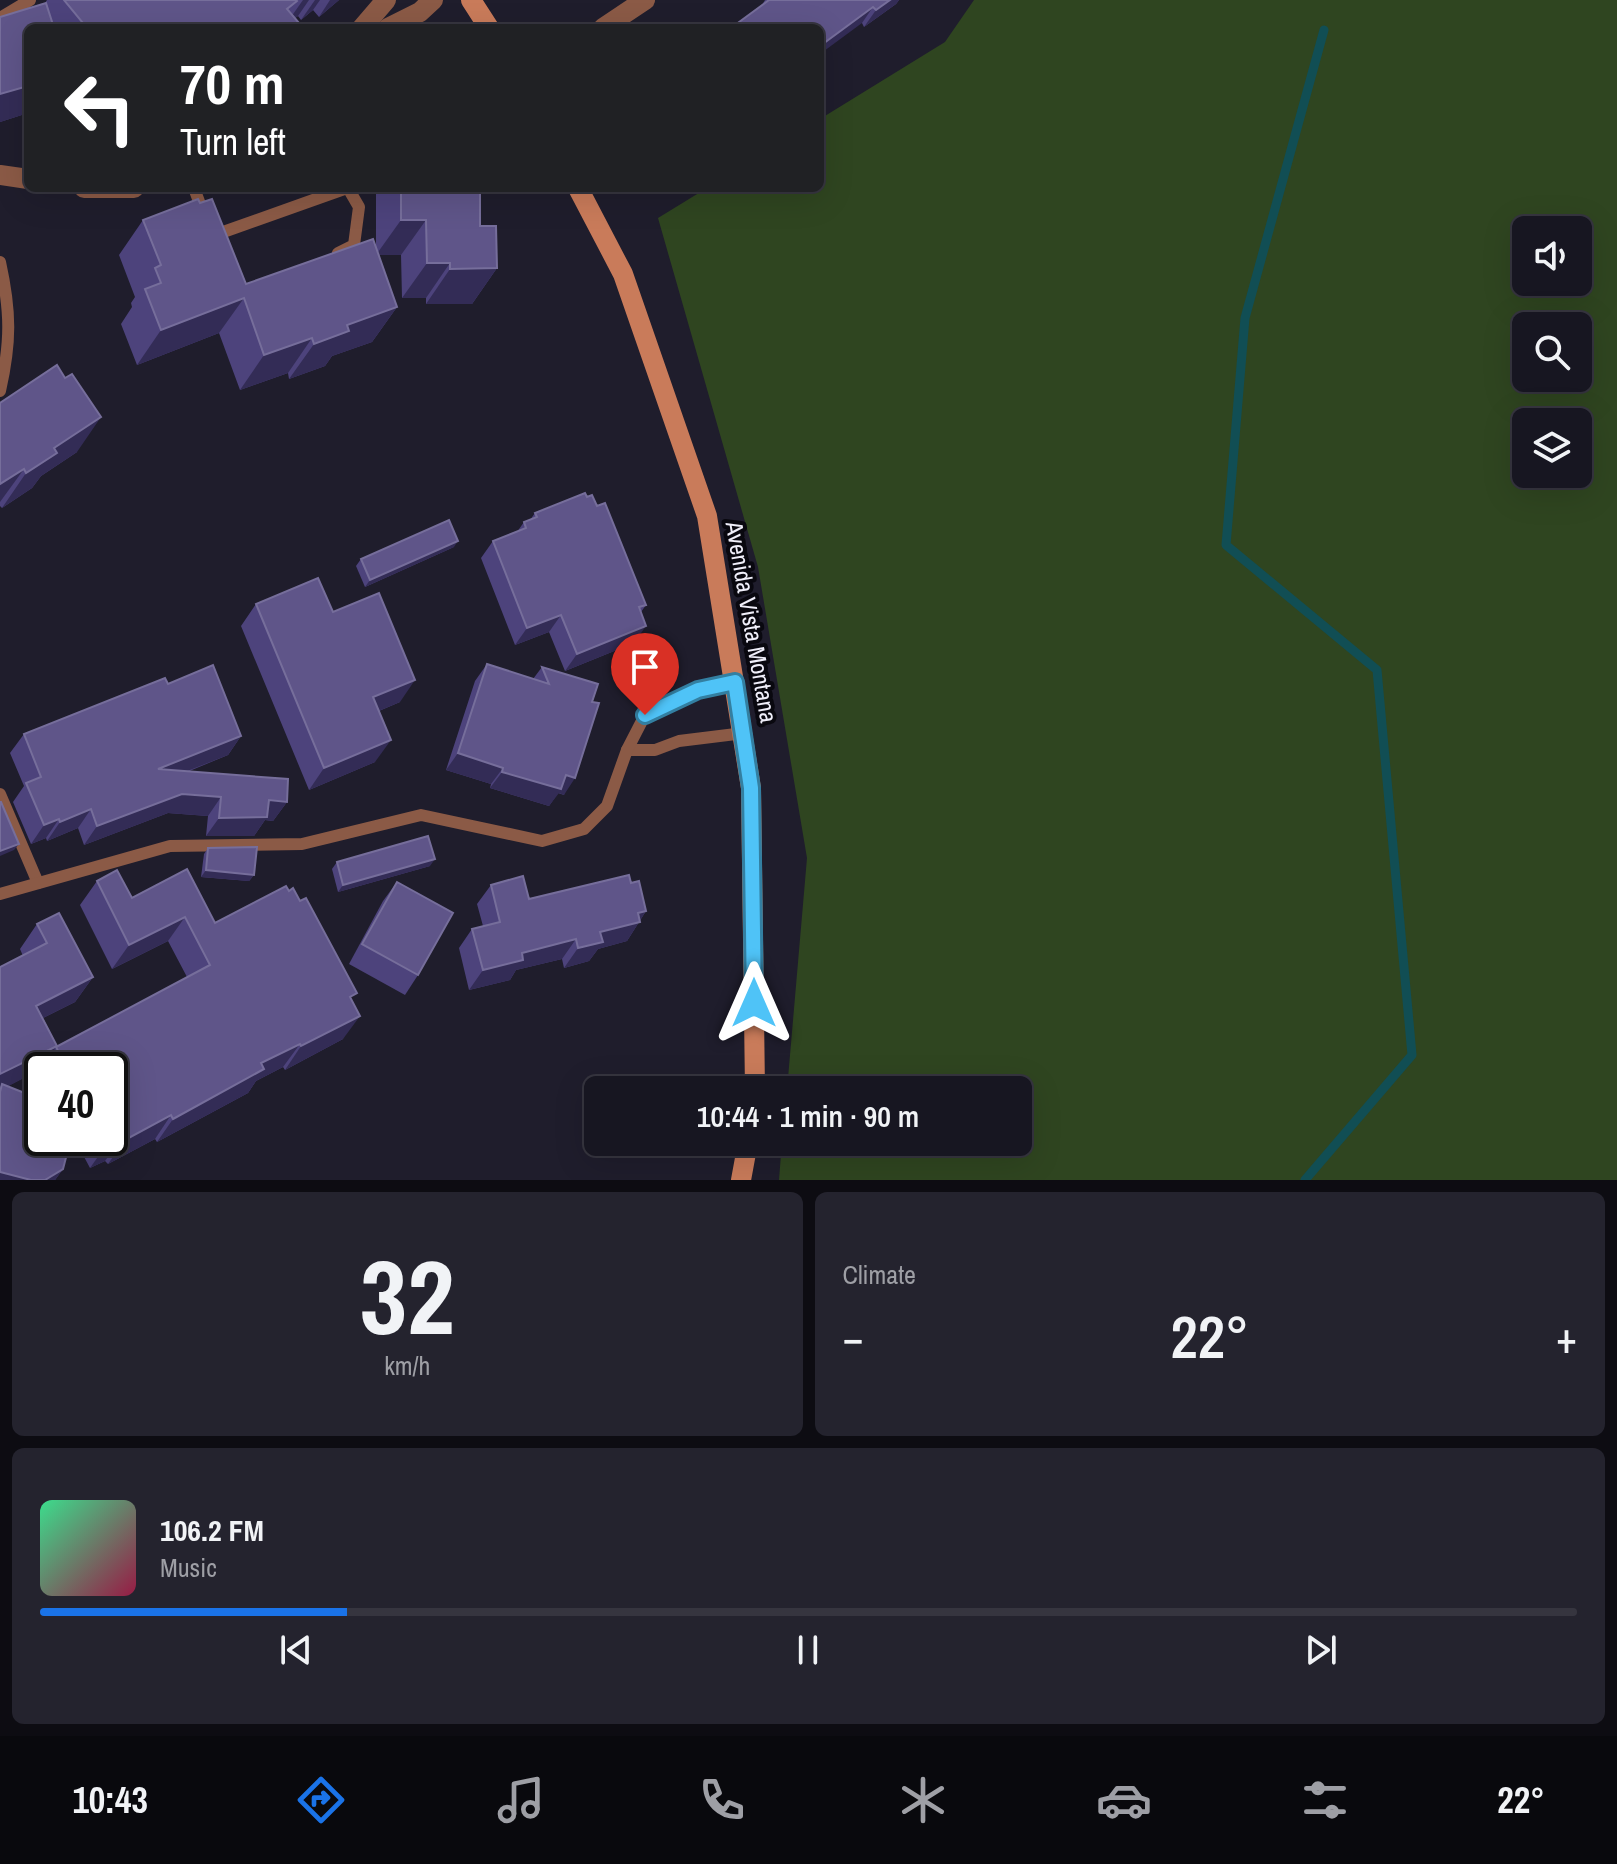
<!DOCTYPE html>
<html lang="en">
<head>
<meta charset="utf-8">
<style>
	body { margin:0; font-family:"Archivo Narrow",sans-serif; background:#24232e; color:#f1f3f6; height:100vh; display:flex; flex-direction:column; font-size:30px; white-space:nowrap }
	* { box-sizing:border-box; margin:0 }
	p { font-size:26px; color:#9e9fa5 }
	.icon { flex:none; width:44px; height:44px; fill:none; stroke:currentColor; stroke-width:2; stroke-linecap:round; stroke-linejoin:round }
	.map { position:relative; height:1180px; overflow:hidden }
	.details { display:flex; flex-direction:column; gap:12px; padding:12px; background:#0d0c12; flex:1 }
	.details>* { flex:none }
	.hud { position:absolute; left:24px; top:24px; width:800px; height:168px; border-radius:12px; box-shadow:0 8px 32px #0002,0 0 0 2px #36353f; background:#202124; color:#fff; overflow:hidden }
	.fabs { position:absolute; left:1512px; top:216px; display:grid; gap:16px }
	.fabs a { display:grid; place-items:center; width:80px; height:80px; border-radius:12px; background:#171621; box-shadow:0 8px 32px #0002,0 0 0 2px #36353f; font-size:40px }
	.speed { position:absolute; left:24px; top:1052px; display:flex; gap:16px; font-size:40px; font-weight:700; text-align:center }
	.speed>* { display:grid; place-content:center; width:104px; height:104px; border-radius:50%; background:#171621; box-shadow:0 8px 32px #0002,0 0 0 2px #36353f; line-height:1 }
	.speed .limit { border:4px solid #111; border-radius:12px; background:#fff; color:#111 }
	.pin { position:absolute; display:grid; place-items:center; width:68px; height:68px; color:#fff; margin:-82px -34px; border-radius:50% 50% 50% 0; rotate:-45deg; box-shadow:0 0 8px #0007 }
	.pin .icon { rotate:45deg }
	.me { position:absolute; width:88px; margin:-44px; rotate:0deg; stroke-linejoin:round; filter:drop-shadow(0 0 6px #0008) }
	.turn { display:flex; align-items:center; gap:28px; height:168px; padding:0 24px; font-size:36px }
	.turn .icon { width:104px; height:104px; stroke-width:2.5 }
	.turn b { display:block; font-size:56px; line-height:68px }
	.big { font-size:60px; font-weight:600; line-height:1.1 }
	.details .card { flex:1; display:flex; flex-direction:column; justify-content:center; gap:12px; min-width:0; padding:0 28px; border-radius:12px; background:#24232e }
	.details .dial { align-items:center; gap:0 }
	.dial b { font-size:104px; line-height:1 }
	.song { display:flex; align-items:center; gap:24px }
	.cover { width:96px; height:96px; border-radius:12px; background:linear-gradient(135deg,hsl(150 70% 55%),hsl(340 70% 35%)) }
	.played { height:8px; border-radius:4px; background:linear-gradient(90deg,#1a73e8 20%,#36353f 20%) }
	.keys { display:flex; justify-content:space-around; direction:ltr }
	.heat { display:flex; justify-content:space-between; align-items:center; font-size:44px; direction:ltr }
	.details .tiles { flex:1; display:grid; gap:12px; grid-template-columns:1fr 1fr }
	.card:last-child { grid-column:span 2 }
	.trip { position:absolute; left:584px; top:1076px; width:448px; height:80px; border-radius:12px; background:#171621; box-shadow:0 8px 32px #0002,0 0 0 2px #36353f; font-weight:600; line-height:80px; text-align:center }
	.tab-bar { display:flex; height:128px; justify-content:space-around; align-items:center; background:#09090d; color:#9e9fa5 }
	.tab-bar .icon { width:56px; height:56px }
	.tab-bar .selected { color:#1a73e8 }
	.tab-bar b { font-size:36px; color:#f1f3f6 }
	.map>svg:first-child { display:block }
	.green { fill:#2f4520; fill-rule:evenodd }
	.lines { fill:none; stroke-linecap:round; stroke-linejoin:round }
	.stream { stroke:#114e54; stroke-width:9 }
	.lane { stroke:#8b5a46; stroke-width:12 }
	.street { stroke:#8b5a46; stroke-width:20 }
	.secondary { stroke:#c97b5a; stroke-width:20 }
	.wall { fill:#4d437c }
	.shaded-wall { fill:#332c56 }
	.building { fill:#5f5589; stroke:#766e9b; stroke-width:2 }
	.route-casing { stroke:#337fa1; stroke-width:20 }
	.route { stroke:#4fc3f7; stroke-width:14 }
	.labels { text-anchor:middle; stroke-width:8; stroke-linejoin:round; paint-order:stroke }
	.street-label { font-size:24px; fill:#f0effa; stroke:#09080f }
</style>
</head>
<body>
<div class="map">
<svg width="1617" height="1180" viewBox="0 0 1617 1180">
	<rect width="100%" height="100%" fill="#1f1d2c"/>
	<path class="green" d="M974 0H1617V1180H779L782 1142H1018V1090H787L807 858 758 567 658 218 707 188H820V119L945 42ZM1526 230H1578V282H1526ZM1526 326H1578V378H1526ZM1526 422H1578V474H1526Z"/>
	<g class="lines">
		<path class="stream" d="M1305 1180 1412 1055 1377 670 1226 545 1245 318 1324 30"/>
		<g class="lane">
			<path d="M0 18 30 0"/>
			<path d="M194 188 204 215"/>
			<path d="M212 236 347 188"/>
			<path d="M338 253 354 245 359 207 348 188"/>
			<path d="M0 262C11 312 11 342 0 391"/>
			<path d="M627 750H655L679 741 744 733"/>
			<path d="M0 794 38 883"/>
			<path d="M0 894 170 846 302 844 421 815 542 841 584 829 607 806 627 750 645 715 698 690 735 682"/>
		</g>
		<g class="street">
			<path d="M362 28 386 0"/>
			<path d="M388 28 420 12 433 0"/>
			<path d="M603 28 645 0"/>
			<path d="M0 175 28 179"/>
			<path d="M84 188H134"/>
		</g>
		<g class="secondary">
			<path d="M471 0 489 28"/>
			<path d="M578 188 623 274 707 516 751 788 755 1090"/>
			<path d="M741 1180 748 1142"/>
		</g>
	</g>
	<g class="wall">
		<path d="M47 0H339L319 17 313 10 301 20 298 16 295 18 299 23 296 28H28V113L0 122V17L45 3Z"/>
		<path d="M765 0H899L896 4 864 27 862 23 762 5Z"/>
		<path d="M376 188H480V226L497 268 472 304H426V298H402L401 255H378L397 307 372 342 332 356 325 366 289 379 288 373 240 390 219 333 137 365 121 324 132 307 131 303 135 297 119 255 143 220 246 284 376 249Z"/>
		<path d="M0 403 77 452 41 476 32 488 2 508 0 506Z"/>
		<path d="M587 497 597 506 646 605 641 612 634 643 565 671 549 632 515 645 481 558 493 541 517 532 524 522 530 520 535 513Z"/>
		<path d="M454 547 365 587 356 566 361 559Z"/>
		<path d="M256 604 333 612 400 702 379 711 375 762 309 790 241 626Z"/>
		<path d="M487 664 533 679 542 667 598 684 564 795 558 793 549 806 490 788 491 784 446 770 475 681Z"/>
		<path d="M168 684 241 736 228 755 187 772 287 802 273 821 265 820 254 836H206L208 816 168 813 84 845 78 828 47 841 46 838 31 844 13 802 24 786 10 753 24 734Z"/>
		<path d="M208 848 254 875 249 881 201 877 204 854Z"/>
		<path d="M337 862 430 866 338 892 332 869Z"/>
		<path d="M97 881 132 898 215 923 352 1001 343 1039 285 1070 283 1067 256 1081 248 1093 157 1142 155 1139 108 1164 105 1161 90 1168 74 1138H110V1070H42V1076L39 1071 56 1047 187 977 168 941 112 969 80 905Z"/>
		<path d="M397 882 418 975 405 995 349 964 383 901Z"/>
		<path d="M631 883 646 911 627 941 598 949 589 961 564 968 562 959 516 970 510 980 469 990 459 948 472 929 483 926 477 904 491 885 529 899Z"/>
		<path d="M37 924 93 977 75 1002 43 1018 57 1046 39 1070 8 1086 63 1169 55 1180H0V967L23 956 20 949Z"/>
	</g>
	<g class="shaded-wall">
		<path d="M303 0H309L298 16 284 27Z"/>
		<path d="M315 0H320L313 10 301 20Z"/>
		<path d="M330 0H339L319 17Z"/>
		<path d="M890 0H899L896 4 864 27 876 10Z"/>
		<path d="M873 7 862 23 820 54V46Z"/>
		<path d="M28 86V113L0 122V94Z"/>
		<path d="M401 220H426L401 255H376Z"/>
		<path d="M427 263H450L426 298H402Z"/>
		<path d="M497 268 472 304H426L450 269Z"/>
		<path d="M244 298 219 333 137 365 161 330Z"/>
		<path d="M397 307 372 342 332 356 325 366 289 379 314 344 347 325Z"/>
		<path d="M312 338 288 373 240 390 264 355Z"/>
		<path d="M101 417 77 452 41 476 32 488 2 508 26 473 54 448Z"/>
		<path d="M24 469 0 502V484Z"/>
		<path d="M458 541 454 547 365 587 370 580Z"/>
		<path d="M561 615 549 632 515 645 527 628Z"/>
		<path d="M646 626 634 643 565 671 577 654Z"/>
		<path d="M415 680 400 702 357 720 373 697Z"/>
		<path d="M241 736 228 755 144 788 158 769Z"/>
		<path d="M391 740 375 762 309 790 324 768Z"/>
		<path d="M458 753 503 768 491 784 446 770Z"/>
		<path d="M502 772 566 775 575 778 564 795 559 793 549 806 490 788Z"/>
		<path d="M182 794 221 797 208 816 168 813 84 845 97 826Z"/>
		<path d="M269 800 287 802 273 821 265 820 254 836H206L219 818Z"/>
		<path d="M91 809 78 828 47 841 60 822Z"/>
		<path d="M59 819 46 838 31 844 44 825Z"/>
		<path d="M19 844 14 850 0 856V851Z"/>
		<path d="M435 859 430 866 338 892 343 885Z"/>
		<path d="M206 870 254 875 249 881 201 877Z"/>
		<path d="M646 911 627 941 598 949 589 961 564 968 578 948 600 932 638 913Z"/>
		<path d="M185 917 168 941 112 969 129 945Z"/>
		<path d="M576 939 562 959 516 970 510 980 469 990 483 970 522 953Z"/>
		<path d="M93 977 75 1002 19 1030 36 1006Z"/>
		<path d="M360 1016 343 1039 285 1070 301 1046Z"/>
		<path d="M300 1044 283 1067 256 1081 248 1093 157 1142 173 1119 261 1063Z"/>
		<path d="M57 1046 39 1070 1 1090 2 1084 0 1087V1074Z"/>
		<path d="M171 1115 155 1139 108 1164 125 1140Z"/>
		<path d="M122 1137 105 1161 90 1168 107 1144Z"/>
		<path d="M63 1169 55 1180H45Z"/>
		<path d="M0 1172 31 1180H0Z"/>
	</g>
	<g class="building">
		<path d="M64 0H296L297 1 287 9 299 23 294 28H87Z"/>
		<path d="M769 0H890L876 10 873 7 820 46V28H731Z"/>
		<path d="M46 3 54 28H28V86L0 94V17Z"/>
		<path d="M401 188H480V226H496L497 268 450 269V263H427L426 220H401Z"/>
		<path d="M198 199 200 203 212 199 246 284 373 239 397 307 347 325 349 331 314 344 312 338 264 355 244 298 161 330 145 289 161 283 155 268 161 265 143 220Z"/>
		<path d="M57 365 65 378 72 374 101 417 54 448 57 453 26 473 24 469 0 484V403Z"/>
		<path d="M585 493 587 497 592 495 597 506 605 503 646 605 639 607 646 626 577 654 561 615 527 628 493 541 526 528 524 522 537 517 535 513Z"/>
		<path d="M449 520 458 541 370 580 361 559Z"/>
		<path d="M318 578 333 612 379 593 415 680 373 697 391 740 324 768 256 604Z"/>
		<path d="M487 664 549 684 542 667 598 684 592 702 599 703 575 778 566 775 561 789 502 772 503 768 458 753Z"/>
		<path d="M213 665 241 736 158 769 288 779 287 802 269 800 267 817 219 818 221 797 182 794 97 826 91 809 60 822 59 819 44 825 26 783 41 777 24 734 165 678 168 684Z"/>
		<path d="M0 802H1L19 844 0 851Z"/>
		<path d="M428 836 435 859 343 885 337 862Z"/>
		<path d="M257 847 254 875 206 870 208 848Z"/>
		<path d="M187 869 215 923 286 886 289 891 293 888 300 901 306 898 357 993 350 997 360 1016 301 1046 300 1044 261 1063 264 1069 173 1119 171 1115 125 1140 122 1137 107 1144 103 1138H110V1070H68L56 1047 210 965 185 917 129 945 97 881 117 870 132 898Z"/>
		<path d="M629 875 631 883 639 881 646 911 638 913 640 922 600 932 603 942 578 948 576 939 522 953 523 960 483 970 472 929 500 922 491 885 523 876 529 899Z"/>
		<path d="M397 882 453 913 418 975 362 944Z"/>
		<path d="M59 913 93 977 36 1006 57 1046 0 1074V967L47 943 37 924Z"/>
		<path d="M2 1084 42 1100V1138H71L63 1169 45 1180H31L0 1172V1092Z"/>
	</g>
	<g class="lines">
		<g class="route-casing">
			<path id="route" d="M645 715 698 690 735 682 751 788 754 1003"/>
		</g>
		<use href="#route" class="route"/>
	</g>
	<g class="labels">
		<g class="street-label">
			<text transform="translate(751 622) rotate(80)" y="8">Avenida Vista Montana</text>
		</g>
	</g>
</svg>
<div class="fabs">
<a><svg class="icon" aria-label="sound" viewBox="0 0 24 24"><path d="M4 9h4l5-4v14l-5-4H4zM17 9q2 3 0 6"/></svg></a>
<a><svg class="icon" aria-label="search" viewBox="0 0 24 24"><circle cx="10" cy="10" r="6"/><path d="M15 15l6 6"/></svg></a>
<a><svg class="icon" aria-label="layers" viewBox="0 0 24 24"><path d="M12 4l9 5-9 5-9-5zM3 14l9 5 9-5"/></svg></a>
</div>
<div class="speed"><div class="limit">40</div></div>
<div class="pin" style="left:645px;top:715px;background:#d93025"><svg class="icon" aria-label="arrive" viewBox="0 0 24 24"><path d="M6 21V4h12l-3 4 3 4H6"/></svg></div>
<svg class="me" style="left:754px;top:1003px" viewBox="-20 -20 40 40"><path d="M0-17L14 15 0 8-14 15z" fill="#4fc3f7" stroke="#fff" stroke-width="4"/></svg>
<div class="trip">10:44 · 1 min · 90 m</div>
<div class="hud">
<div class="turn"><svg class="icon" aria-label="left" viewBox="0 0 24 24"><path d="M17 20v-9H6M10 6l-5 5 5 5"/></svg><div><b>70 m</b>Turn left</div></div>
</div>
</div>
<section class="details">
<div class="tiles">
<div class="card dial"><b>32</b><p>km/h</p></div>
<div class="card"><p>Climate</p>
<div class="heat"><a>−</a><b class="big">22°</b><a>+</a></div>
</div>
<div class="card">
<div class="song"><i class="cover"></i><div><b>106.2 FM</b><p>Music</p></div></div>
<div class="played"></div>
<div class="keys"><svg class="icon" aria-label="previous" viewBox="0 0 24 24"><path d="M18 5L8 12l10 7zM5 5v14"/></svg><svg class="icon" aria-label="pause" viewBox="0 0 24 24"><path d="M8 5v14M16 5v14"/></svg><svg class="icon" aria-label="next" viewBox="0 0 24 24"><path d="M6 5l10 7-10 7zM19 5v14"/></svg></div>
</div>
</div>
</section>
<nav class="tab-bar">
<b>10:43</b>
<svg class="icon selected" aria-label="directions" viewBox="0 0 24 24"><path d="M12 3l9 9-9 9-9-9zM9 14v-3h6M13 9l2 2-2 2"/></svg>
<svg class="icon" aria-label="music" viewBox="0 0 24 24"><path d="M9 18V5l10-2v13"/><circle cx="6" cy="18" r="3"/><circle cx="16" cy="16" r="3"/></svg>
<svg class="icon" aria-label="phone" viewBox="0 0 24 24"><path d="M5 4h4l2 5-3 2q2 4 5 5l2-3 5 2v4C11 20 4 13 5 4z"/></svg>
<svg class="icon" aria-label="climate" viewBox="0 0 24 24"><path d="M12 3v18M4 7l16 10M4 17L20 7"/></svg>
<svg class="icon" aria-label="car" viewBox="0 0 24 24"><path d="M5 17H2v-5l4-1 3-4h7l3 4 3 1v5h-3M9 17h6M6 11h13"/><circle cx="7" cy="17" r="2"/><circle cx="17" cy="17" r="2"/></svg>
<svg class="icon" aria-label="filters" viewBox="0 0 24 24"><path d="M4 7h16M4 17h16"/><circle cx="9" cy="7" r="2"/><circle cx="15" cy="17" r="2"/></svg>
<b>22°</b>
</nav>
</body>
</html>
